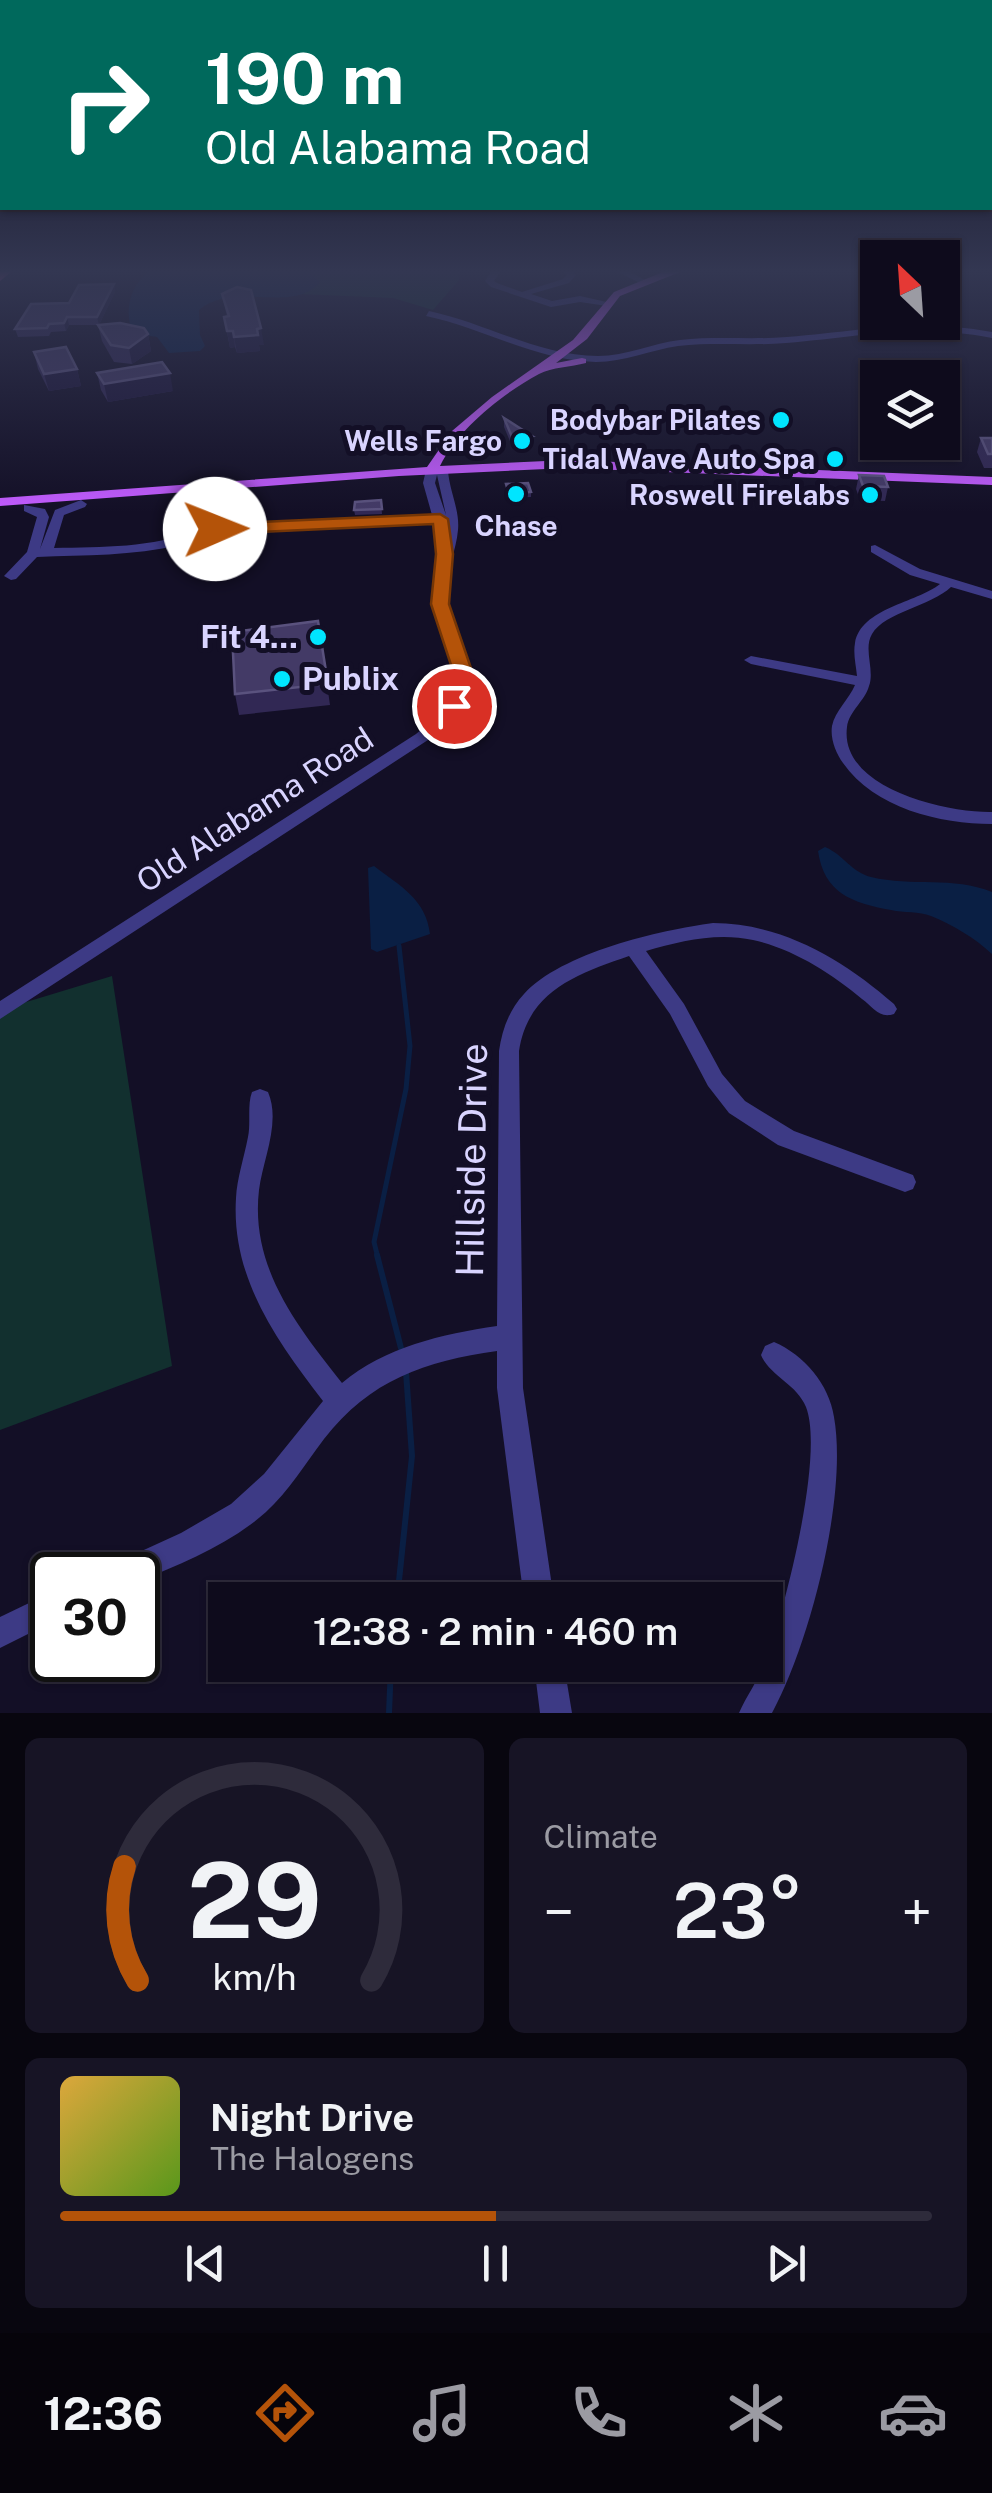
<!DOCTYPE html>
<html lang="en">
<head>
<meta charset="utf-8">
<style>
	body { margin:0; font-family:"Public Sans",sans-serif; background:#171425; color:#f1f3f6; height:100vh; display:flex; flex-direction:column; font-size:38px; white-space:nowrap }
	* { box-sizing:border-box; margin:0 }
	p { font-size:32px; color:#9b9ba3 }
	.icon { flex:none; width:55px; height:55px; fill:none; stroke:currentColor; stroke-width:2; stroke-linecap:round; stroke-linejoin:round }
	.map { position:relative; height:1713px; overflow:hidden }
	.details { display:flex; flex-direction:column; gap:25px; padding:25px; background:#08060f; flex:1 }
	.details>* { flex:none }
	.banner { position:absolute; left:0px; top:0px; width:992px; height:210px; box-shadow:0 2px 8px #0004,0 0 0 2px #2e2b3b; background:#00695c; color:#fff; overflow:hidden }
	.needle { width:65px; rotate:335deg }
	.controls { position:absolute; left:860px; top:240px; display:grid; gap:20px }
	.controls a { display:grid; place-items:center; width:100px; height:100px; border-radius:0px; background:#0e0b1c; box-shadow:0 2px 8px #0004,0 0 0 2px #2e2b3b; font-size:50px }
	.speed { position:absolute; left:30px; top:1552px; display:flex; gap:20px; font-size:50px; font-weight:700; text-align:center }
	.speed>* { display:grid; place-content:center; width:130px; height:130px; border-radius:50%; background:#0e0b1c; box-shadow:0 2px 8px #0004,0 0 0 2px #2e2b3b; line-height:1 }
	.speed .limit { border:5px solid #111; border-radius:15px; background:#fff; color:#111 }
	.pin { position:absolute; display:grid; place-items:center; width:85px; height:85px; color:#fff; margin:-42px; border:5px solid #fff; border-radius:50%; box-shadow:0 2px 10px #0007 }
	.me { position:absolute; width:110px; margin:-55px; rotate:89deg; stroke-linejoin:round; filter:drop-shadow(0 0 8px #0008) }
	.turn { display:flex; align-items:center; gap:35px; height:210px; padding:0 40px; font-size:45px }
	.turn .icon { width:130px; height:130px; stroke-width:2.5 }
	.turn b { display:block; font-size:70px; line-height:85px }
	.big { font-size:75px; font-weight:600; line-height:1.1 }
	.details .tile { flex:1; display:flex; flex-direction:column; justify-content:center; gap:15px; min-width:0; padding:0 35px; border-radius:15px; background:#171425 }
	.details .dial { align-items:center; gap:0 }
	.dial svg { height:260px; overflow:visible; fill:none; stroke:#2e2b3b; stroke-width:7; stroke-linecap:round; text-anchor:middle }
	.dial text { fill:#f1f3f6; stroke:none }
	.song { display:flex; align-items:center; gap:30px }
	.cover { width:120px; height:120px; border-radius:15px; background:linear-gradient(135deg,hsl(40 70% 55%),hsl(90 70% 35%)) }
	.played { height:10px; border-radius:5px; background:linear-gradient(90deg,#b45309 50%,#2e2b3b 50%) }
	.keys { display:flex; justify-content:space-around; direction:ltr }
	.heat { display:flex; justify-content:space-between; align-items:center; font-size:55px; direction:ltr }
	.details .tiles { flex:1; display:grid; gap:25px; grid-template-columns:1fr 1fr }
	.tile:last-child { grid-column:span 2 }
	.trip { position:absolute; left:208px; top:1582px; width:575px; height:100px; border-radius:0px; background:#0e0b1c; box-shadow:0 2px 8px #0004,0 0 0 2px #2e2b3b; font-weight:600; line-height:100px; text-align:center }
	.tabs { display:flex; height:160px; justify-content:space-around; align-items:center; background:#06040b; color:#9b9ba3 }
	.tabs .icon { width:70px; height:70px }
	.tabs .active { color:#b45309 }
	.tabs b { font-size:45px; color:#f1f3f6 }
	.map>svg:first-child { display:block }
	.green { fill:#12302f }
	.water { fill:#0a1f44 }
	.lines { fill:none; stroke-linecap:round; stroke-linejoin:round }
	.stream-far1 { stroke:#0a1f44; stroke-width:5 }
	.stream { stroke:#0a1f44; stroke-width:6 }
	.minor { fill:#3d3a85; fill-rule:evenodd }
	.major { fill:#c25bff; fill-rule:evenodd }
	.highway { fill:#ff4fa3; fill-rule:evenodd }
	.wall { fill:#312854 }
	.shaded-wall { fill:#1d163a }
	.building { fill:#433a66; stroke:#5a527e; stroke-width:2.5 }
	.route { fill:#b45309; stroke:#753606; stroke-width:2.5 }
	.poi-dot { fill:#00e5ff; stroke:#130f26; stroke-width:4 }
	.labels { text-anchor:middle; stroke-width:10; stroke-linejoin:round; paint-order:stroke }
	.far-poi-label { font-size:28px; font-weight:bold; fill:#d9d4ff; stroke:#130f26; text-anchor:end }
	.poi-label { font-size:32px; font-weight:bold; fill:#d9d4ff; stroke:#130f26; text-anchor:end }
	.street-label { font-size:32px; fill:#d9d4ff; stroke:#130f26 }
	.near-street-label { font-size:38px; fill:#d9d4ff; stroke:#130f26 }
</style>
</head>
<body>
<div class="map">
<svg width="992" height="1713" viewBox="0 0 992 1713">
	<rect width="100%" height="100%" fill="#130f26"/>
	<g class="green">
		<path d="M299 272H459V280L433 310 393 298 298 294Z"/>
		<path d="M112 976 172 1366 0 1430V1010Z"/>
	</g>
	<g class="water">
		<path d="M148 272H309L320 282C292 315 233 280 199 310L200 335 205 346 200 351 169 353 157 337 133 333C124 313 129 287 148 272Z"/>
		<path d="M825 847C844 855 851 872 871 877 912 887 953 876 992 892V954C975 938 953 925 931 916 919 911 904 913 891 910 852 903 824 893 818 851Z"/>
		<path d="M374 866C400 886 426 899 430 934L377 952 371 949 368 868Z"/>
	</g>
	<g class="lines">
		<path class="stream-far1" d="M378 1258 374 1242 406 1089 410 1046 399 946"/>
		<g class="stream">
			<path d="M377 1255 402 1352"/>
			<path d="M397 1600 412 1456 406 1372"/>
			<path d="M389 1713 391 1665"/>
		</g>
		<g class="minor">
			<path d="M491 272H500L494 281 497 283 522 292 563 279 567 275 564 272H574L576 275 569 283 531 294 552 301 580 296 611 303 607 306 580 302 551 307 491 287 485 281Z"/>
			<path d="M618 272H630L647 281 640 283Z"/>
			<path d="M429 311C486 323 539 356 598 356 626 356 653 343 680 340 716 336 752 340 787 337 863 331 914 318 992 332V338C914 323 862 337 786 343 750 346 714 342 678 346 651 350 624 362 596 362 537 361 483 328 426 316Z"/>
			<path d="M432 467 448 470C449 490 460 510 458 530 456 553 444 575 447 598 450 626 473 661 470 687 466 710 444 726 428 740L0 1019V1001L416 734C485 677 441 669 433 601 431 577 442 554 446 531H438L434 523 225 535C208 531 197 541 180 545 133 556 85 555 37 557L16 579 11 580 4 576 27 552 37 517 24 511V505L45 509 49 517 40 549 55 510 81 500 87 504 85 507 64 515 54 548C102 547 152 548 198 530L199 523H208L217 509 220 485 226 482 232 485 229 509 219 526 225 527 432 515 423 483 426 470ZM437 475 446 515 435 483Z"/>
			<path d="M875 545 920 569 992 591V599L951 587C931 606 885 612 872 634 863 649 875 670 869 686 865 701 849 711 847 727 839 789 948 813 992 812V824C940 824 874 808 843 763 836 753 830 739 832 726 835 711 849 699 855 685L751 664 744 660 751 656 857 676C856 665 853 654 855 643 861 608 916 603 940 584L910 575 871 552V546Z"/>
			<path d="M713 923C782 923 844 960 894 1004L897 1009 894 1014C879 1019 873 1007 862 999 831 973 793 949 753 940 717 932 680 941 646 951L684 1004 722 1074 745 1101 794 1131 913 1175 916 1182 913 1189 905 1192 897 1189 778 1145 729 1113 708 1086 670 1014 629 956C577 974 528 991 519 1051L523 1388 554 1600H524L497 1388V1351C425 1361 370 1380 324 1439 305 1464 289 1491 266 1512 229 1545 182 1563 138 1582V1575H107L111 1565 181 1533 231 1504 264 1474 323 1401C277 1341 231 1278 236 1198 237 1178 244 1158 248 1137 251 1123 247 1105 252 1092L260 1089 268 1092C281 1122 263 1159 259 1190 250 1267 297 1326 342 1383 385 1347 442 1334 497 1326L499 1051C502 1030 509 1010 524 994 561 953 660 930 713 923Z"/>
			<path d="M774 1342C804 1355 829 1384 834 1417 848 1496 810 1643 772 1713H739C746 1697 758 1680 764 1665 783 1617 825 1456 806 1407 797 1384 770 1376 761 1355L765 1346Z"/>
			<path d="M52 1592V1622L0 1648V1617Z"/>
			<path d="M534 1665H564L572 1713H540Z"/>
		</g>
		<path class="major" d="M663 272H680L620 296 587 339 556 363 582 358 586 359V363C571 367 552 367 539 374 502 394 459 428 440 466L567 460 992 477V485L567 468 399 476 0 506V498L427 467 452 431 492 397 573 340 614 292Z"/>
		<path class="highway" d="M0 272H11L0 281Z"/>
	</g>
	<g class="wall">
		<path d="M114 284 115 292 99 325H69L66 331 51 332 49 336 18 337 15 329 69 303Z"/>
		<path d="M222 294 264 345H259L260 351 237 353 235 347 230 348 224 317H227Z"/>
		<path d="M98 325 148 334 151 351 132 364 114 362 102 341Z"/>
		<path d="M34 352 77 369 81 386 49 391 38 369Z"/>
		<path d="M97 373 173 391 108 402 101 390Z"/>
		<path d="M504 418 532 436V445L512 446 504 427Z"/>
		<path d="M981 438H992V468H984L977 452Z"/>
		<path d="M859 475 888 487 885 501 860 500 856 489Z"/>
		<path d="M506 484 531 492V497L509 498Z"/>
		<path d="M381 500 382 514 355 515 354 510Z"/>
		<path d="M318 621 330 705 239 715 235 694Z"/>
	</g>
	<g class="shaded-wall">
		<path d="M114 284 115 292 99 325 97 317Z"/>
		<path d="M67 317 69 325 66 331 64 323Z"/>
		<path d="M261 328 264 345H259L260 351 237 353 234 337Z"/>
		<path d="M227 331H233L235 347 230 348Z"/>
		<path d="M148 334 151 351 132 364 129 348Z"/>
		<path d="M77 369 81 386 49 391 44 374Z"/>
		<path d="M170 373 173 391 108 402 104 384Z"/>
	</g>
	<g class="building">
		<path d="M114 284 97 317H67L64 323 49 324 47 328 15 329 31 304 69 303 79 285Z"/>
		<path d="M237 287 251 290 261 328 257 329 258 335 234 337 233 331H227L224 317 229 316 222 294Z"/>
		<path d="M120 323 144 328 148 334 129 348 111 345 98 325Z"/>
		<path d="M66 347 77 369 44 374 34 352Z"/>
		<path d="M162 362 170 373 104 384 97 373Z"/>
		<path d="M504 418 532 436 512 437Z"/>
		<path d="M981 438H992V454H988Z"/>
		<path d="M859 475 884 476 888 487 863 486Z"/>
		<path d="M528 483 531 492 509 494 506 484Z"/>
		<path d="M381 500 382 509 354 510 355 502Z"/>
		<path d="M318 621 328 684 235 694 232 632Z"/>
	</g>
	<linearGradient id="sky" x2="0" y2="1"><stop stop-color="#0a0815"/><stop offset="0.53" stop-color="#333752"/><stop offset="1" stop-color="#333752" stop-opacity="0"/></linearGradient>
	<rect width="992" height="512" fill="url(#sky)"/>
	<path class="route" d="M440 514 448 519 453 554 449 604 473 674 464 706 454 712 445 706 454 674 431 604 436 554 433 524 215 534 207 529 215 524Z"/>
	<g class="poi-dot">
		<circle cx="781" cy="420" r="10"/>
		<circle cx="522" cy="441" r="10"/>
		<circle cx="835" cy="459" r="10"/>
		<circle cx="516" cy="494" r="10"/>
		<circle cx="870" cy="495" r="10"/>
		<circle cx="318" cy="637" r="10"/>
		<circle cx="282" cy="679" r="10"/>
	</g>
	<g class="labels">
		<g class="far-poi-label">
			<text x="761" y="430">Bodybar Pilates</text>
			<text x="502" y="451">Wells Fargo</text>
			<text x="815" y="469">Tidal Wave Auto Spa</text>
			<text x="850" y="505">Roswell Firelabs</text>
			<text x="516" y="536" text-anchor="middle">Chase</text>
		</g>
		<g class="poi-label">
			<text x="298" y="648">Fit 4...</text>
			<text x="302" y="690" text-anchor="start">Publix</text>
		</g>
		<g class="street-label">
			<text transform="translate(255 810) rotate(-33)" y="11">Old Alabama Road</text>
		</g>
		<g class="near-street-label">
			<text transform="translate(472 1160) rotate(-89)" y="13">Hillside Drive</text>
		</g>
	</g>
</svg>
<div class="controls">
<a><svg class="needle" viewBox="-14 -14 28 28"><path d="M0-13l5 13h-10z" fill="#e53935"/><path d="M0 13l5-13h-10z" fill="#9b9ba3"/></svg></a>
<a><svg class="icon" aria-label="layers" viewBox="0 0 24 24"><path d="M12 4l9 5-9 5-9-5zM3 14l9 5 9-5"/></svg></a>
</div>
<div class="speed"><div class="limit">30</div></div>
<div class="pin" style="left:454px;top:706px;background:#d93025"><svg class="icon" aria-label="arrive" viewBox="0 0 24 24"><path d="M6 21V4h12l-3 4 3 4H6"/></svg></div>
<svg class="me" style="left:215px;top:529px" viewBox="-20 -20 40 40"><circle r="19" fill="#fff"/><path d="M0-13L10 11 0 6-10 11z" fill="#b45309"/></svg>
<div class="trip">12:38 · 2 min · 460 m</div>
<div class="banner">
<div class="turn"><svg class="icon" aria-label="right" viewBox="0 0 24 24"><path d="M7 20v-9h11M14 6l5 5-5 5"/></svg><div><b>190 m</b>Old Alabama Road</div></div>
</div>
</div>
<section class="details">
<div class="tiles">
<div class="tile dial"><svg viewBox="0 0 100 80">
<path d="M14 69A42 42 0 1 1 86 69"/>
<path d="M14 69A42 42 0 0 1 10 34" stroke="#b45309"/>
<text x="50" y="56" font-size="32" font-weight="700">29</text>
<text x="50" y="72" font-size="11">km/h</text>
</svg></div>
<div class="tile"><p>Climate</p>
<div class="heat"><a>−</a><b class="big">23°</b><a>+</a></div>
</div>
<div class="tile">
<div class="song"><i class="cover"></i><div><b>Night Drive</b><p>The Halogens</p></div></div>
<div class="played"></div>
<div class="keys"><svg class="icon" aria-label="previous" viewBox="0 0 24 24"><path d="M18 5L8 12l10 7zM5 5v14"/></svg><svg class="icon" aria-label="pause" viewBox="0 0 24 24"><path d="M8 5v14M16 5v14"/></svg><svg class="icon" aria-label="next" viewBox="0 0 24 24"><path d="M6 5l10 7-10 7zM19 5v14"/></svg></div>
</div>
</div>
</section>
<nav class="tabs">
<b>12:36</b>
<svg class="icon active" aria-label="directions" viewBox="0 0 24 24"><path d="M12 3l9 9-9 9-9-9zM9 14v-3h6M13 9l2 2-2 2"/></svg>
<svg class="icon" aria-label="music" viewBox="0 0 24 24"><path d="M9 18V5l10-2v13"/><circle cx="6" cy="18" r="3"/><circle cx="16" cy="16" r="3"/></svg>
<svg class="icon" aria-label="phone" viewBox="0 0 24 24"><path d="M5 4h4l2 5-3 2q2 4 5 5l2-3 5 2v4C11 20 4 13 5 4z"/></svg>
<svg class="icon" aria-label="climate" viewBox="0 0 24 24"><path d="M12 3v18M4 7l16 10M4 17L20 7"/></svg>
<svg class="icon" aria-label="car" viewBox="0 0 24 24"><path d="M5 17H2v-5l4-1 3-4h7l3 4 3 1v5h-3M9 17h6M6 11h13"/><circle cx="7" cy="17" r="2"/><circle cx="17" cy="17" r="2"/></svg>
</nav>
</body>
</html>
